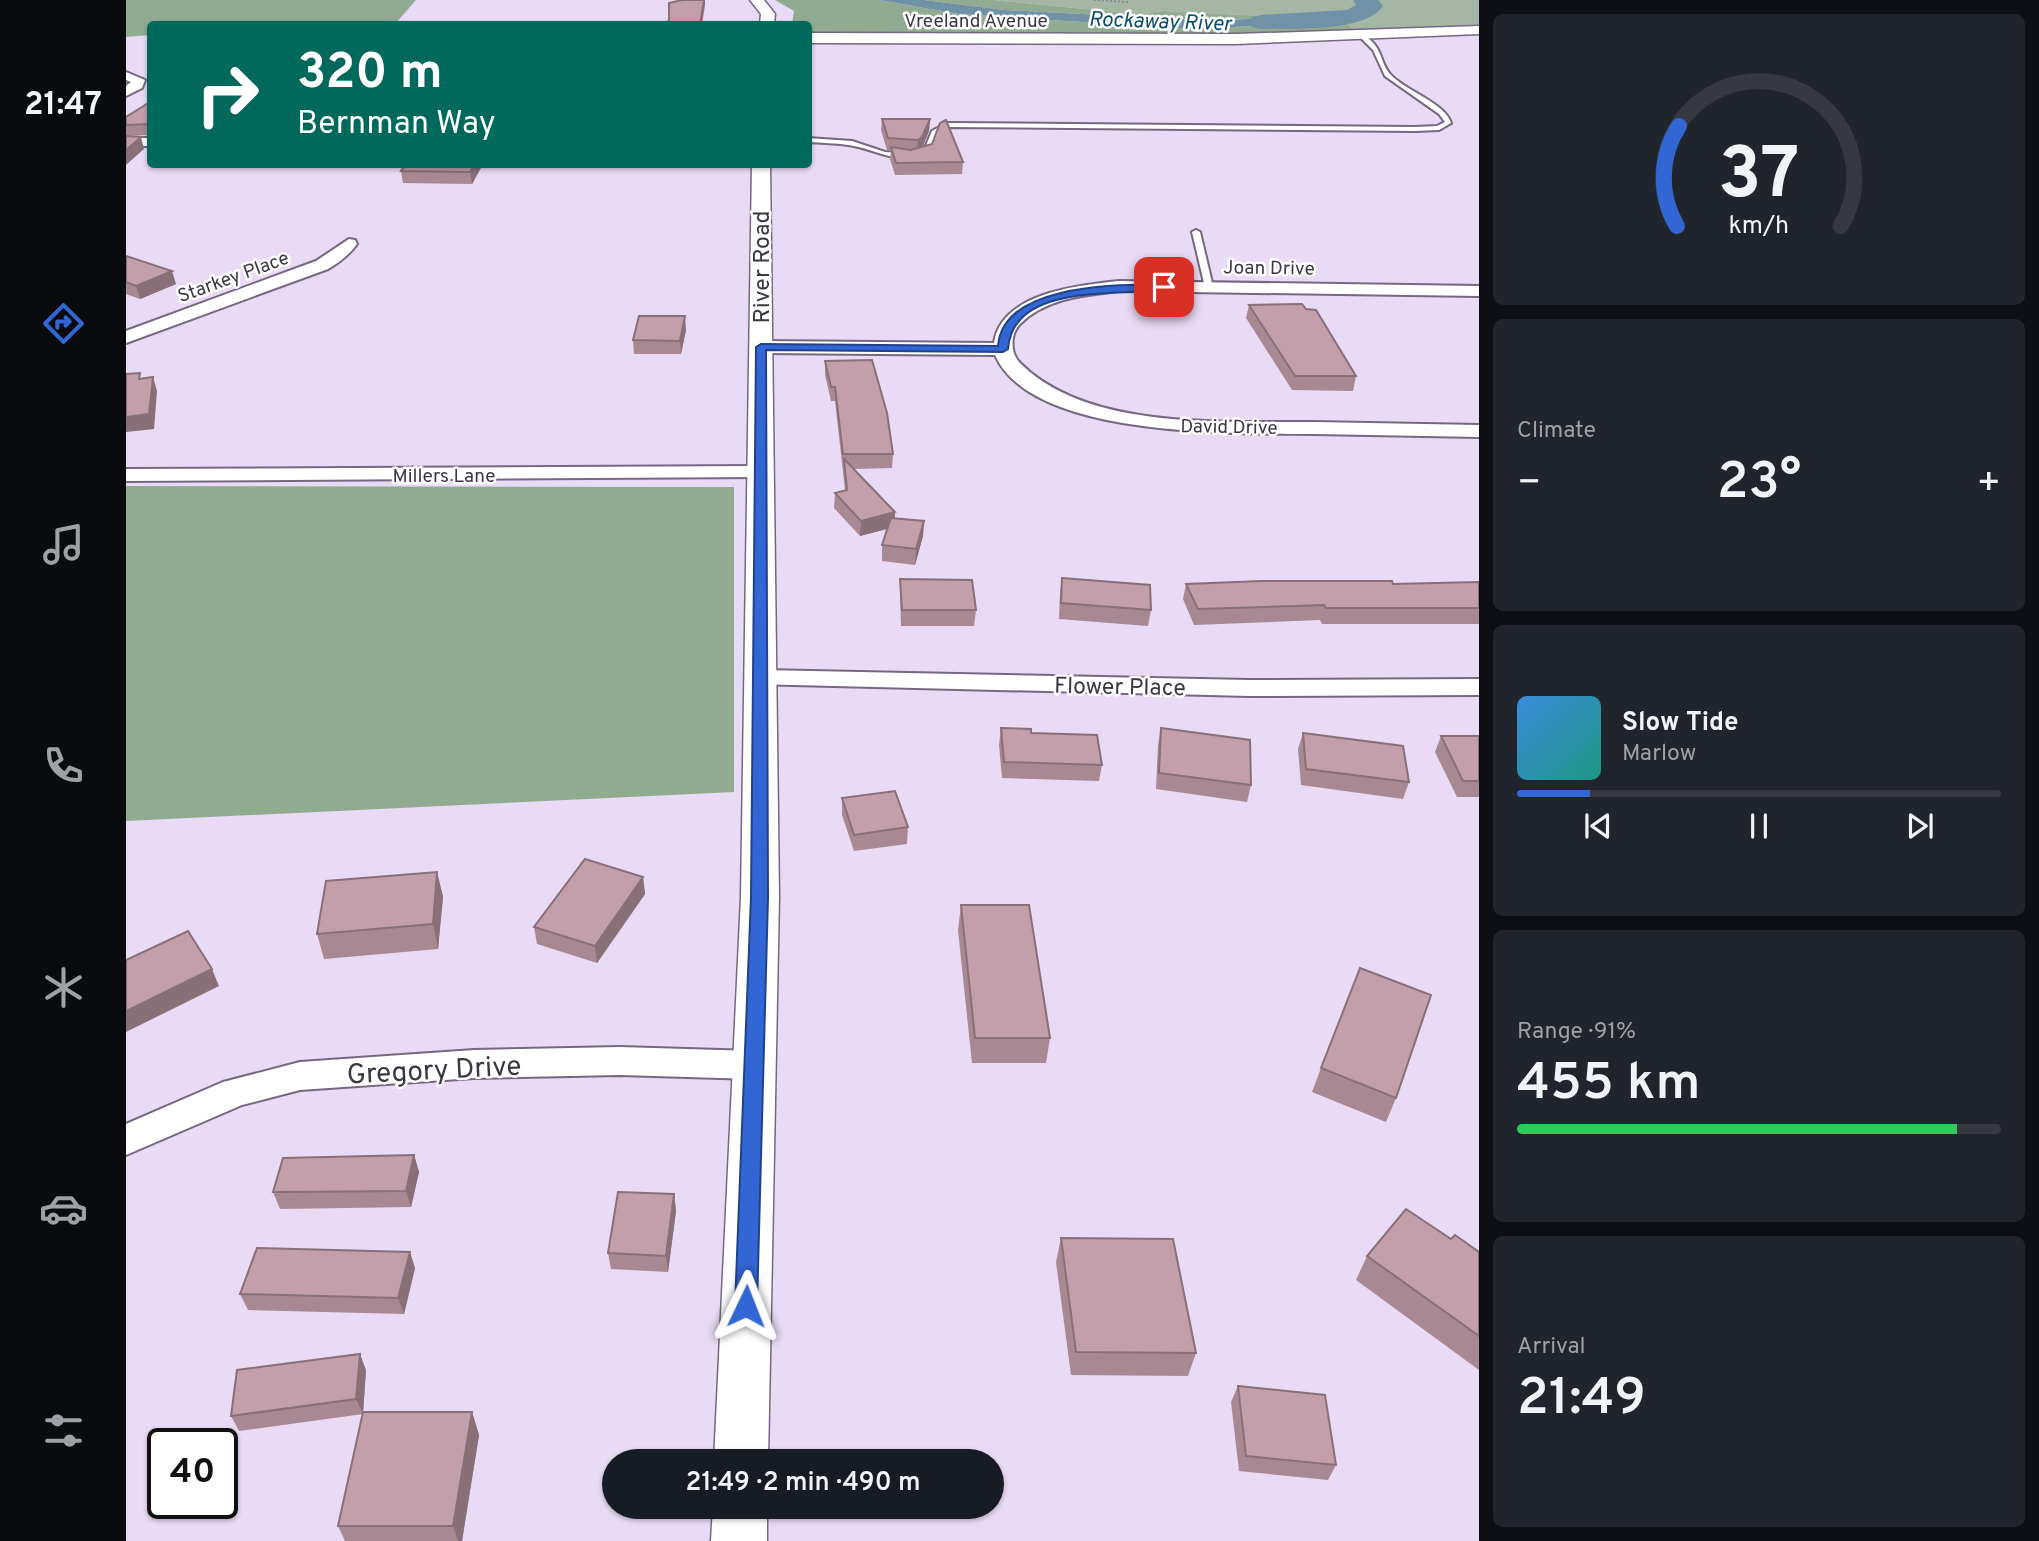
<!DOCTYPE html>
<html lang="en">
<head>
<meta charset="utf-8">
<style>
	body { margin:0; font-family:Overpass,sans-serif; background:#20242c; color:#f1f3f6; height:100vh; display:flex; flex-direction:column; font-size:26px; white-space:nowrap }
	* { box-sizing:border-box; margin:0 }
	p { font-size:23px; color:#9ea1a6 }
	.icon { flex:none; width:38px; height:38px; fill:none; stroke:currentColor; stroke-width:2; stroke-linecap:round; stroke-linejoin:round }
	.map { position:relative; flex:1; overflow:hidden }
	.sheet { display:flex; flex-direction:column; gap:14px; padding:14px; background:#0d0f14; width:560px }
	.sheet>* { flex:none }
	.hud { position:absolute; left:21px; top:21px; width:665px; height:147px; border-radius:7px; box-shadow:0 2px 5px #0004; background:#00695c; color:#fff; overflow:hidden }
	.speed { position:absolute; left:21px; top:1428px; display:flex; gap:14px; font-size:35px; font-weight:700; text-align:center }
	.speed>* { display:grid; place-content:center; width:91px; height:91px; border-radius:50%; background:#171b24; box-shadow:0 2px 5px #0004; line-height:1 }
	.speed .limit { border:4px solid #111; border-radius:10px; background:#fff; color:#111 }
	.pin { position:absolute; display:grid; place-items:center; width:60px; height:60px; color:#fff; margin:-30px; border-radius:14px; box-shadow:0 4px 10px #0006 }
	.me { position:absolute; width:77px; margin:-38px; rotate:2deg; stroke-linejoin:round; filter:drop-shadow(0 0 5px #0008) }
	.turn { display:flex; align-items:center; gap:24px; height:147px; padding:0 35px; font-size:32px }
	.turn .icon { width:91px; height:91px; stroke-width:2.5 }
	.turn b { display:block; font-size:49px; line-height:60px }
	.big { font-size:52px; font-weight:600; line-height:1.1 }
	.sheet .widget { flex:1; display:flex; flex-direction:column; justify-content:center; gap:10px; min-width:0; padding:0 24px; border-radius:10px; background:#20242c }
	.sheet .dial { align-items:center; gap:0 }
	.dial svg { height:182px; overflow:visible; fill:none; stroke:#363941; stroke-width:7; stroke-linecap:round; text-anchor:middle }
	.dial text { fill:#f1f3f6; stroke:none }
	.song { display:flex; align-items:center; gap:21px }
	.cover { width:84px; height:84px; border-radius:10px; background:linear-gradient(135deg,hsl(210 70% 55%),hsl(170 70% 35%)) }
	.played { height:7px; border-radius:4px; background:linear-gradient(90deg,#3366d5 15%,#363941 15%) }
	.keys { display:flex; justify-content:space-around; direction:ltr }
	.heat { display:flex; justify-content:space-between; align-items:center; font-size:38px; direction:ltr }
	.charge { height:10px; border-radius:5px; background:linear-gradient(90deg,#34c759 91%,#363941 0) }
	.trip { position:absolute; left:476px; top:1449px; width:402px; height:70px; border-radius:35px; background:#171b24; box-shadow:0 2px 5px #0004; font-weight:600; line-height:70px; text-align:center }
	main { display:flex; flex:1; min-height:0 }
	.tabs { display:flex; flex-direction:column; width:126px; justify-content:space-around; align-items:center; background:#090b0e; color:#9ea1a6 }
	.tabs .icon { width:49px; height:49px }
	.tabs .on { color:#3366d5 }
	.tabs b { font-size:32px; color:#f1f3f6 }
	.map>svg:first-child { display:block }
	.green { fill:#a4b7a4 }
	.forest { fill:#91ab91 }
	.water { fill:#7192a6 }
	.lines { fill:none; stroke-linecap:round; stroke-linejoin:round }
	.river { fill:#7192a6; fill-rule:evenodd }
	.service-casing { stroke:#756880; stroke-width:4 }
	.minor-casing { stroke:#756880; stroke-width:4 }
	.tertiary-casing { stroke:#756880; stroke-width:3 }
	.path { stroke:#91879a; stroke-width:2; stroke-dasharray:2 2; stroke-linecap:butt }
	.service { fill:#fff; fill-rule:evenodd }
	.minor { fill:#fff; fill-rule:evenodd }
	.tertiary { fill:#fff; fill-rule:evenodd }
	.wall { fill:#a88893 }
	.shaded-wall { fill:#886f78 }
	.building { fill:#c39eab; stroke:#886f78; stroke-width:2 }
	.route { fill:#3366d5; stroke:#21428a; stroke-width:2 }
	.labels { text-anchor:middle; stroke-width:5; stroke-linejoin:round; paint-order:stroke }
	.far-street-label { font-size:19px; fill:#3c3641; stroke:#fff }
	.far-water-label { font-size:21px; font-style:italic; fill:#0c4c6a; stroke:#fff }
	.street-label { font-size:23px; fill:#3c3641; stroke:#fff }
	.near-street-label { font-size:28px; fill:#3c3641; stroke:#fff }
</style>
</head>
<body>
<main>
<nav class="tabs">
<b>21:47</b>
<svg class="icon on" aria-label="directions" viewBox="0 0 24 24"><path d="M12 3l9 9-9 9-9-9zM9 14v-3h6M13 9l2 2-2 2"/></svg>
<svg class="icon" aria-label="music" viewBox="0 0 24 24"><path d="M9 18V5l10-2v13"/><circle cx="6" cy="18" r="3"/><circle cx="16" cy="16" r="3"/></svg>
<svg class="icon" aria-label="phone" viewBox="0 0 24 24"><path d="M5 4h4l2 5-3 2q2 4 5 5l2-3 5 2v4C11 20 4 13 5 4z"/></svg>
<svg class="icon" aria-label="climate" viewBox="0 0 24 24"><path d="M12 3v18M4 7l16 10M4 17L20 7"/></svg>
<svg class="icon" aria-label="car" viewBox="0 0 24 24"><path d="M5 17H2v-5l4-1 3-4h7l3 4 3 1v5h-3M9 17h6M6 11h13"/><circle cx="7" cy="17" r="2"/><circle cx="17" cy="17" r="2"/></svg>
<svg class="icon" aria-label="filters" viewBox="0 0 24 24"><path d="M4 7h16M4 17h16"/><circle cx="9" cy="7" r="2"/><circle cx="15" cy="17" r="2"/></svg>
</nav>
<div class="map">
<svg width="1353" height="1541" viewBox="0 0 1353 1541">
	<rect width="100%" height="100%" fill="#e9daf5"/>
	<path class="green" d="M867 0H1353V25L1228 31 1137 16 1038 11 1011 14Z"/>
	<g class="forest">
		<path d="M0 0H290L269 24H24V35L0 37Z"/>
		<path d="M649 0H753L833 14 1065 29 1219 22 1228 31 1068 36 683 34 682 24H666L668 11Z"/>
		<path d="M798 0H867L1011 14 1038 11 1137 16 1210 13 1090 21 879 10Z"/>
		<path d="M0 486 608 487V792L0 821Z"/>
	</g>
	<path class="water" d="M753 0H798L879 10 1090 21 1210 13 1219 22 1065 29 833 14Z"/>
	<g class="lines">
		<path class="river" d="M1227 0H1252L1257 6C1238 33 1166 28 1135 29L1126 27 1123 22 1126 17 1135 15 1221 10 1230 5Z"/>
		<g class="service-casing">
			<g id="service">
				<path d="M1236 34C1259 48 1252 61 1265 75 1280 91 1319 103 1325 123L1313 130 1289 131 822 127 811 133 804 153C778 169 748 148 722 145 709 143 696 143 682 142V138L726 141 759 152 792 154 798 150 806 131 821 123 1289 127 1311 126 1319 122 1313 114 1259 76 1247 50 1233 36Z"/>
				<path d="M1070 230 1074 232 1087 287 1083 290 1079 287 1066 232Z"/>
			</g>
		</g>
		<g class="minor-casing">
			<g id="minor">
				<path d="M0 72 19 80 16 88 0 96V86L5 82 0 80Z"/>
				<rect x="0" y="138" width="24" height="8"/>
				<path d="M223 239 229 240 231 244C223 255 214 262 202 269L0 343V331L190 261Z"/>
				<path d="M993 281 1353 286V296L993 291C959 295 920 298 894 324 884 334 884 353 894 363 962 431 1098 421 1188 422 1243 423 1298 424 1353 425V437C1298 436 1243 435 1188 434 1110 433 906 439 869 355L635 353 626 347 635 341 868 343C875 293 953 285 993 281Z"/>
				<path d="M635 466 643 467 646 472 643 477 0 481V469Z"/>
				<path d="M636 670 1123 680 1353 679V695L1123 696 627 684 623 678 627 672Z"/>
				<path d="M494 1047 628 1051 640 1055 645 1065 640 1075 628 1079 494 1075 348 1078 174 1090 116 1105 0 1155V1124L97 1082 174 1062 348 1050Z"/>
			</g>
		</g>
		<g class="tertiary-casing">
			<g id="tertiary">
				<path d="M624 0H638L649 14 648 24H634L635 14Z"/>
				<path d="M1353 26V34L1110 44 682 43V33L1110 34Z"/>
				<path d="M626 164H644L653 897 642 1461H588L615 897Z"/>
				<path d="M587 1507H641V1541H585Z"/>
			</g>
		</g>
		<path class="path" d="M968 0 1002 2"/>
		<use href="#service" class="service"/>
		<use href="#minor" class="minor"/>
		<use href="#tertiary" class="tertiary"/>
	</g>
	<g class="wall">
		<path d="M24 102V136V135L0 136V117Z"/>
		<path d="M756 119H804L803 131 797 146 837 162 836 174 769 175 764 159 765 150H761L755 130Z"/>
		<path d="M357 164 346 184 277 183 275 171Z"/>
		<path d="M0 256 50 284 14 299 0 294Z"/>
		<path d="M1123 305 1230 376 1227 391 1166 390 1120 318Z"/>
		<path d="M560 330 555 354H508L507 340Z"/>
		<path d="M699 361 767 454 766 468 727 469 769 512V518L798 521 797 536 789 565 756 561V545L761 529 734 536 708 508 709 493 719 490 709 401H705L699 375Z"/>
		<path d="M936 578 1025 610 1022 626 933 619 934 593Z"/>
		<path d="M774 579 850 610 848 626H775L774 595Z"/>
		<path d="M1353 582V624H1196L1194 620 1068 625 1057 599 1060 584H1267Z"/>
		<path d="M875 728 905 733 976 765 973 781 876 778 873 745Z"/>
		<path d="M1035 728 1125 785 1121 802 1030 789 1032 745Z"/>
		<path d="M1177 733 1283 782 1277 799 1175 785 1172 749Z"/>
		<path d="M1315 736H1353V797H1331L1309 752Z"/>
		<path d="M716 798 782 827 781 844 728 851 716 815Z"/>
		<path d="M311 872 317 897 312 949 198 959 191 934Z"/>
		<path d="M517 877 519 894 471 963 411 944 408 927Z"/>
		<path d="M835 905 924 1038 920 1063H846L832 930Z"/>
		<path d="M1195 1068 1270 1098 1260 1122 1186 1092Z"/>
		<path d="M288 1155 293 1172 285 1207 154 1209 147 1192Z"/>
		<path d="M548 1194 550 1211 542 1272 485 1269 482 1253Z"/>
		<path d="M935 1238 1070 1353 1062 1376 945 1375 930 1262Z"/>
		<path d="M1325 1239 1353 1252V1370L1230 1280 1241 1256Z"/>
		<path d="M289 1268 278 1314 122 1310 114 1294Z"/>
		<path d="M240 1370 237 1413 346 1412 353 1435 336 1541H219L212 1526 237 1414 113 1431 105 1416Z"/>
		<path d="M1112 1386 1210 1465 1202 1480 1113 1471 1105 1402Z"/>
	</g>
	<g class="shaded-wall">
		<path d="M578 0H579V5L576 24H574Z"/>
		<path d="M804 119 803 131 796 148 791 151 792 140Z"/>
		<path d="M15 137 18 149 0 165V150Z"/>
		<path d="M349 164H357L346 184 344 172Z"/>
		<path d="M46 271 50 284 14 299 10 286Z"/>
		<path d="M559 316 560 330 555 354 554 341Z"/>
		<path d="M27 377 31 391 28 429 0 432V417Z"/>
		<path d="M769 512 768 527 734 536 735 521Z"/>
		<path d="M798 521 797 536 789 565 790 549Z"/>
		<path d="M311 872 317 897 312 949 307 924Z"/>
		<path d="M517 877 519 894 471 963 469 946Z"/>
		<path d="M86 969 93 986 0 1032V1011Z"/>
		<path d="M288 1155 293 1172 285 1207 280 1191Z"/>
		<path d="M548 1194 550 1211 542 1272 540 1256Z"/>
		<path d="M284 1252 289 1268 278 1314 272 1298Z"/>
		<path d="M234 1354 240 1370 237 1414 230 1399Z"/>
		<path d="M346 1412 353 1435 336 1541H332L327 1526Z"/>
	</g>
	<g class="building">
		<path d="M556 0H578L574 24H542L543 19V3Z"/>
		<path d="M24 102V128L23 129 21 124 0 125V117Z"/>
		<path d="M756 119H804L796 137 792 140 762 138Z"/>
		<path d="M820 120 837 162 770 163 765 147 785 150 806 144 814 123Z"/>
		<path d="M0 136 15 137 0 150Z"/>
		<path d="M280 164H349L344 172 275 171Z"/>
		<path d="M0 256 46 271 10 286 0 282Z"/>
		<path d="M1176 304 1180 309 1190 310 1230 376H1169L1123 305Z"/>
		<path d="M513 316H559L554 341 507 340Z"/>
		<path d="M746 360 761 413 767 454H717L709 387H705L699 361Z"/>
		<path d="M14 373 13 379 27 377 23 414 0 417V374Z"/>
		<path d="M718 459 769 512 735 521 709 493 721 490Z"/>
		<path d="M765 518 798 521 790 549 756 545Z"/>
		<path d="M936 578 1024 585 1025 610 935 603Z"/>
		<path d="M774 579 846 580 850 610H776Z"/>
		<path d="M1136 581H1266L1267 584 1353 582V608H1200L1198 605 1072 609 1060 584Z"/>
		<path d="M875 728 905 729V733L971 735 976 765 878 762Z"/>
		<path d="M1035 728 1124 740 1125 785 1033 773Z"/>
		<path d="M1177 733 1277 746 1283 782 1180 769Z"/>
		<path d="M1315 736H1353V781H1337Z"/>
		<path d="M769 791 782 827 728 835 716 798Z"/>
		<path d="M459 859 517 877 469 946 408 927Z"/>
		<path d="M311 872 307 924 191 934 200 881Z"/>
		<path d="M835 905H903L924 1038H849Z"/>
		<path d="M62 931 86 969 0 1011V960Z"/>
		<path d="M1234 968 1305 995 1270 1098 1195 1068Z"/>
		<path d="M288 1155 280 1191 147 1192 157 1158Z"/>
		<path d="M492 1192 548 1194 540 1256 482 1253Z"/>
		<path d="M1280 1209 1325 1239 1329 1235 1353 1252V1336L1241 1256Z"/>
		<path d="M935 1238 1047 1239 1070 1353 950 1352Z"/>
		<path d="M131 1248 284 1252 272 1298 114 1294Z"/>
		<path d="M234 1354 230 1399 105 1416 111 1370Z"/>
		<path d="M1112 1386 1199 1395 1210 1465 1120 1456Z"/>
		<path d="M237 1412H346L327 1526H212Z"/>
	</g>
	<path class="route" d="M1038 284 1043 287 1041 289C996 297 887 281 882 349L877 352 640 350 642 897 631 1306 628 1313 620 1316 612 1313 609 1306 625 897 630 347 635 344 872 346C877 283 993 285 1038 284Z"/>
	<g class="labels">
		<g class="far-street-label">
			<text x="850" y="27">Vreeland Avenue</text>
			<text transform="translate(1143 267) rotate(1)" y="7">Joan Drive</text>
			<text transform="translate(107 276) rotate(-20)" y="7">Starkey Place</text>
			<text transform="translate(1103 426) rotate(1)" y="7">David Drive</text>
			<text x="318" y="482">Millers Lane</text>
		</g>
		<g class="far-water-label">
			<text transform="translate(1034 21) rotate(2)" y="7">Rockaway River</text>
		</g>
		<g class="street-label">
			<text transform="translate(635 267) rotate(-90)" y="8">River Road</text>
			<text transform="translate(994 686) rotate(1)" y="8">Flower Place</text>
		</g>
		<g class="near-street-label">
			<text transform="translate(308 1069) rotate(-3)" y="10">Gregory Drive</text>
		</g>
	</g>
</svg>
<div class="speed"><div class="limit">40</div></div>
<div class="pin" style="left:1038px;top:287px;background:#d93025"><svg class="icon" aria-label="arrive" viewBox="0 0 24 24"><path d="M6 21V4h12l-3 4 3 4H6"/></svg></div>
<svg class="me" style="left:620px;top:1306px" viewBox="-20 -20 40 40"><path d="M0-17L14 15 0 8-14 15z" fill="#3366d5" stroke="#fff" stroke-width="4"/></svg>
<div class="trip">21:49 · 2 min · 490 m</div>
<div class="hud">
<div class="turn"><svg class="icon" aria-label="right" viewBox="0 0 24 24"><path d="M7 20v-9h11M14 6l5 5-5 5"/></svg><div><b>320 m</b>Bernman Way</div></div>
</div>
</div>
<section class="sheet">
<div class="widget dial"><svg viewBox="0 0 100 80">
<path d="M14 69A42 42 0 1 1 86 69"/>
<path d="M14 69A42 42 0 0 1 15 25" stroke="#3366d5"/>
<text x="50" y="56" font-size="32" font-weight="700">37</text>
<text x="50" y="72" font-size="11">km/h</text>
</svg></div>
<div class="widget"><p>Climate</p>
<div class="heat"><a>−</a><b class="big">23°</b><a>+</a></div>
</div>
<div class="widget">
<div class="song"><i class="cover"></i><div><b>Slow Tide</b><p>Marlow</p></div></div>
<div class="played"></div>
<div class="keys"><svg class="icon" aria-label="previous" viewBox="0 0 24 24"><path d="M18 5L8 12l10 7zM5 5v14"/></svg><svg class="icon" aria-label="pause" viewBox="0 0 24 24"><path d="M8 5v14M16 5v14"/></svg><svg class="icon" aria-label="next" viewBox="0 0 24 24"><path d="M6 5l10 7-10 7zM19 5v14"/></svg></div>
</div>
<div class="widget"><p>Range · 91%</p><b class="big">455 km</b><div class="charge"></div></div>
<div class="widget"><p>Arrival</p><b class="big">21:49</b></div>
</section>
</main>
</body>
</html>
